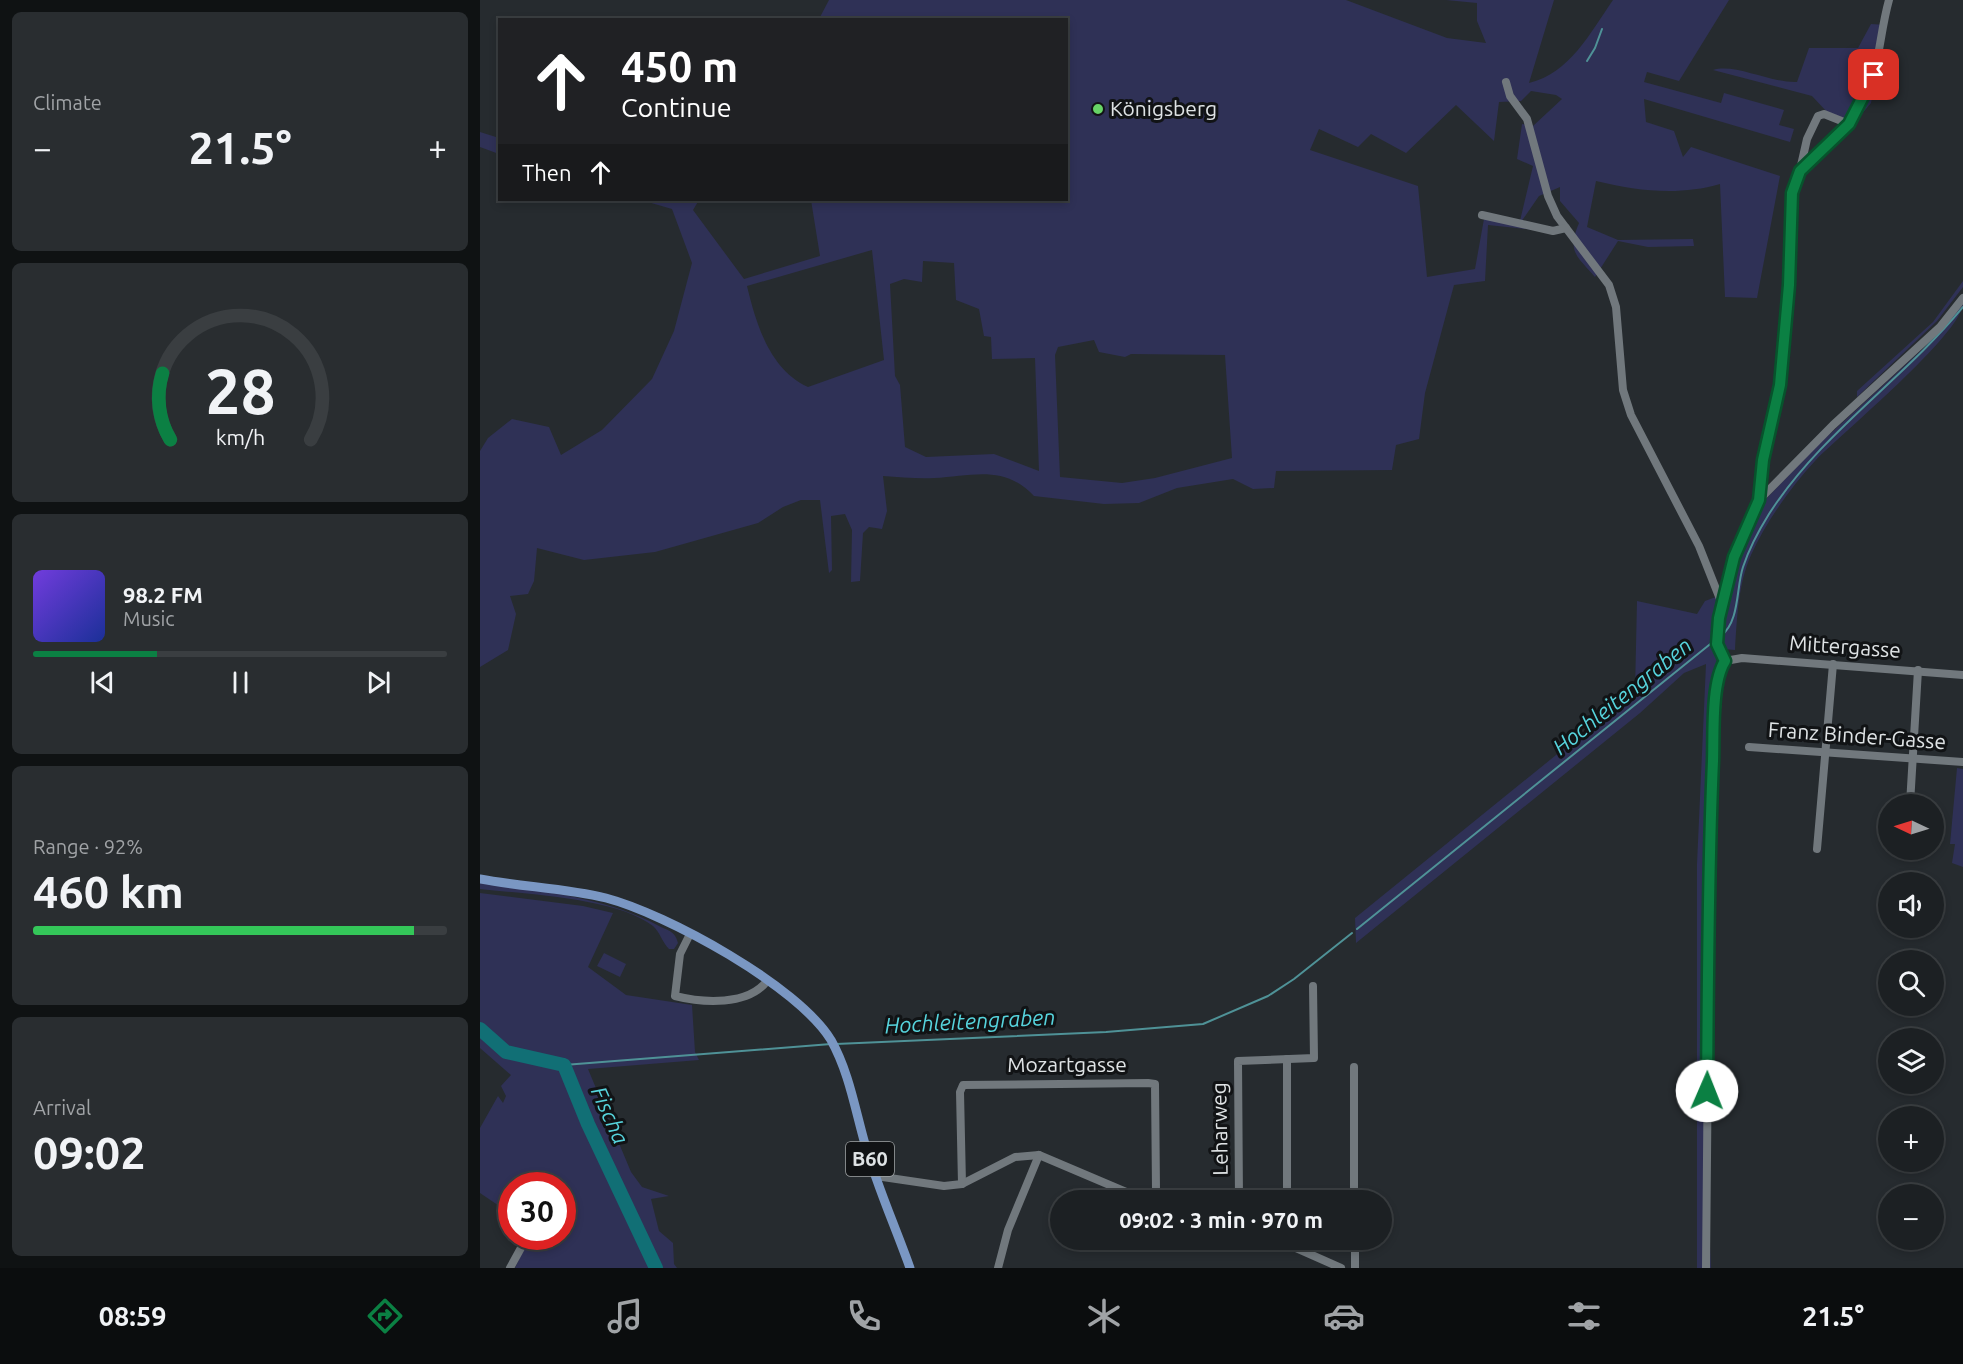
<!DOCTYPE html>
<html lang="en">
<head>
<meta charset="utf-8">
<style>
	body { margin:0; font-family:Ubuntu,sans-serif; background:#292d30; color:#f1f3f6; height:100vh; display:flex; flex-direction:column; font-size:22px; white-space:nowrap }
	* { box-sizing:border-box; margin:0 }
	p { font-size:20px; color:#a0a3a6 }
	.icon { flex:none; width:33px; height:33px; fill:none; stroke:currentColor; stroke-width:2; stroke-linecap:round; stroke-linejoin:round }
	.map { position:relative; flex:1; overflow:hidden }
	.side { display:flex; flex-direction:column; gap:12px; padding:12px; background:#0f1213; width:480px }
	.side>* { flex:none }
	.guide { position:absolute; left:18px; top:18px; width:570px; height:183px; border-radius:0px; box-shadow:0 3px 9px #0003,0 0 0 2px #3a3e41; background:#202124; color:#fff; overflow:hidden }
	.needle { width:39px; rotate:274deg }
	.controls { position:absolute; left:1398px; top:794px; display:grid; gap:12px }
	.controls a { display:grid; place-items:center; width:66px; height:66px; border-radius:50%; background:#1c2023; box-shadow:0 3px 9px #0003,0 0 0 2px #3a3e41; font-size:30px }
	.speed { position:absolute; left:18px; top:1172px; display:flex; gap:12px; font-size:30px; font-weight:700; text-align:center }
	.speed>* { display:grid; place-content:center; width:78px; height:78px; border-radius:50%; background:#1c2023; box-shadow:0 3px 9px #0003,0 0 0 2px #3a3e41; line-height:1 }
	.speed .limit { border:9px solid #d22; background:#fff; color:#111 }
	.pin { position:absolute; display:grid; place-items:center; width:51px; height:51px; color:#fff; margin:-26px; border-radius:12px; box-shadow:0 3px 9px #0006 }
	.me { position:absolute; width:66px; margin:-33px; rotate:1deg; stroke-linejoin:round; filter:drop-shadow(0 0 4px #0008) }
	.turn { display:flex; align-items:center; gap:21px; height:126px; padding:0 24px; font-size:27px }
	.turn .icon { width:78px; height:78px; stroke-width:2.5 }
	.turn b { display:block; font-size:42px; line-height:51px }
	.then { display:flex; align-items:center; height:57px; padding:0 24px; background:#0003; gap:12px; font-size:22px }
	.big { font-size:45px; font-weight:700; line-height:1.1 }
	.side .widget { flex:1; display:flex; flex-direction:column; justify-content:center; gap:9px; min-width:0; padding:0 21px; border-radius:9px; background:#292d30 }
	.side .dial { align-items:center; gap:0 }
	.dial svg { height:156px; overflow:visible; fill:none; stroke:#3a3e41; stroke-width:7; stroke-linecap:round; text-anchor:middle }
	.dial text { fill:#f1f3f6; stroke:none }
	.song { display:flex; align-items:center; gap:18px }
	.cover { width:72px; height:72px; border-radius:9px; background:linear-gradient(135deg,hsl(260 70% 55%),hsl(230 70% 35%)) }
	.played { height:6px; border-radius:3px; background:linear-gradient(90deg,#0b8043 30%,#3a3e41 30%) }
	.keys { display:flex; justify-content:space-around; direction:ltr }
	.heat { display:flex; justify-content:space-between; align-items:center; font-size:33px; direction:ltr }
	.charge { height:9px; border-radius:4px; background:linear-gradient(90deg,#34c759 92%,#3a3e41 0) }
	.trip { position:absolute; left:570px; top:1190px; width:342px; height:60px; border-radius:30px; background:#1c2023; box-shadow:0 3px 9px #0003,0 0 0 2px #3a3e41; font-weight:700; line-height:60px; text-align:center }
	.menu { display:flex; height:96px; justify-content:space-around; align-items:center; background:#0b0d0e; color:#a0a3a6 }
	.menu .icon { width:42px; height:42px }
	.menu .active { color:#0b8043 }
	.menu b { font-size:27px; color:#f1f3f6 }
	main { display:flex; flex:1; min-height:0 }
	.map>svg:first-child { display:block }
	.green { fill:#2f3156; fill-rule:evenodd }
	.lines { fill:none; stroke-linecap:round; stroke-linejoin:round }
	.stream { stroke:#4f9297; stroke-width:2 }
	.river { stroke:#116f75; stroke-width:14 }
	.minor { stroke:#71787d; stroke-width:8 }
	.major { stroke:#7a97c3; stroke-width:9 }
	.route-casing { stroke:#07532c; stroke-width:15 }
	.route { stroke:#0b8043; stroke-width:10 }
	.poi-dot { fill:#67d466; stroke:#111315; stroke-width:2 }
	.labels { text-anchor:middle; stroke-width:6; stroke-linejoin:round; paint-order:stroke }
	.shield { fill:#111315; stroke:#a1a5a7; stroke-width:1.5 }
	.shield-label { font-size:20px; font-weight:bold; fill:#dfe3e5 }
	.poi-label { font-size:21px; fill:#dfe3e5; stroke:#111315; text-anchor:start }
	.street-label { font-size:21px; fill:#dfe3e5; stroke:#111315 }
	.water-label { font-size:22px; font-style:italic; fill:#56d3dc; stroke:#111315 }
</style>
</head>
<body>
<main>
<section class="side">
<div class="widget"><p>Climate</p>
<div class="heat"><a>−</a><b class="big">21.5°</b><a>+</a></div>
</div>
<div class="widget dial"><svg viewBox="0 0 100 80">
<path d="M14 69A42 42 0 1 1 86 69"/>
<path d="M14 69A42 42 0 0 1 10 35" stroke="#0b8043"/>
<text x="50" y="56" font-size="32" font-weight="700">28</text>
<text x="50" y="72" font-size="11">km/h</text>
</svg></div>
<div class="widget">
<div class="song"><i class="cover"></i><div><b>98.2 FM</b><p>Music</p></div></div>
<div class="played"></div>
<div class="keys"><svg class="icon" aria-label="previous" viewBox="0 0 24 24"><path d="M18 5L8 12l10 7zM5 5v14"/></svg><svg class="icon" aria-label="pause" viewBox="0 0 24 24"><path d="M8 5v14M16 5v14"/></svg><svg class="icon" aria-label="next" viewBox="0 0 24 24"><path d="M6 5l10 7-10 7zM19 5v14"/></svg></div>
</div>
<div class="widget"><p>Range · 92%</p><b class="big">460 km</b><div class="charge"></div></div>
<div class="widget"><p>Arrival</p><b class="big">09:02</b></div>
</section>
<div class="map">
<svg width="1483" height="1268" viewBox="0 0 1483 1268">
	<rect width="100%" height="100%" fill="#262b2f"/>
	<g class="green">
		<path d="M349 0H866L967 38 1006 43 997 21V3L966 0H1074L1049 83C1090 73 1110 33 1133 0H1249L1199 81 1167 72 1164 82 1241 103 1244 93 1304 110 1299 125 1314 129 1310 142 1164 99 1166 122 1194 131 1203 157 1211 147 1300 176 1277 298 1245 297 1240 184C1199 196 1157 191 1116 181L1107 227 1138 240 1213 239 1214 246 1168 247 1138 241 1115 277C1096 255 1087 252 1099 223L1080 201V187L1059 196 1039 225 1056 230 1008 225 1005 281 974 285 945 393 939 439 916 445 912 470 796 471 794 488 773 489 753 479 697 488 659 503 624 504 554 496C524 464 492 476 454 478 438 479 420 477 403 476L407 511 402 529 389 527 383 533 380 581 371 582 372 530 365 514 351 516 352 570 349 573 340 500H321L303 507 278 523 175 552 104 560 57 548 54 581 48 594 30 596 36 614 28 650 0 667V451L8 438 32 419 69 427 81 455 122 430 172 379 194 331 212 263 192 209 161 200H219L213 210 264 279 340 256 331 200H586V20L339 19ZM1051 91 1076 95 1082 99 1053 126 1042 124 1037 159 1053 166 1039 225 1004 219 995 269 947 277 938 186 830 150 839 129 878 147 891 134 926 153 976 105 1014 141 1019 102 1041 101ZM392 250 404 360 328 387C289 369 276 323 267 286ZM443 261 474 263 476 300 499 309 504 336 511 337 512 359 555 358 559 471 514 454 446 457 425 447 420 385 415 376 410 284 424 279 442 282ZM614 340 619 352 645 357 651 354 745 355 752 458 675 478 642 483 580 477 575 355 578 347Z"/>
		<path d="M1391 24 1406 25 1391 103 1375 122 1347 112 1332 96 1233 70C1255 63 1290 83 1317 82L1329 48H1378Z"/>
		<path d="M0 132 19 138V154L0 147Z"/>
		<path d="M1483 281V287L1457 321 1377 397V391L1453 322Z"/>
		<path d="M1483 303C1483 333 1361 434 1335 461 1310 488 1286 522 1271 555 1258 584 1257 619 1255 650L1243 649 1237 658 1228 780 1236 781 1229 1227 1231 1268H1217V864L1226 664 1204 673 1160 713 876 943 875 918 1155 691 1157 601 1217 614 1225 601 1249 592 1255 564 1284 501 1340 443 1446 346Z"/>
		<path d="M1477 768 1483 769V867L1472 863 1475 844H1470Z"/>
		<path d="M0 883C62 892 123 896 179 926 189 931 195 931 198 943L194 949H189C182 942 180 932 173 926 138 898 45 894 0 889Z"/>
		<path d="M0 893 103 906 133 913 108 967 146 995 212 1005 215 1052 219 1060 108 1069 151 1172 162 1187 189 1196 171 1199 179 1231 193 1243 194 1264 197 1268H35L50 1236H82V1185H32L31 1214 0 1193V1128L18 1096 23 1103 26 1096 21 1086 31 1075 0 1048Z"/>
		<path d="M124 953 146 964 140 977 117 966Z"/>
	</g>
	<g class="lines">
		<g class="stream">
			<path d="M1107 61 1115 48 1122 29"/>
			<path d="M1241 636C1260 621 1256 588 1263 567 1269 549 1279 530 1289 514 1341 433 1423 380 1483 307"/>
			<path d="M877 929 1234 641"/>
			<path d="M356 1044 626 1032 723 1024 788 996 814 979 872 933"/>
			<path d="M84 1065 351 1044"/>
		</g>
		<path class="river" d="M0 1029 26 1052 84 1065 108 1124 176 1268"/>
		<g class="minor">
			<path d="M1026 82 1030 96 1047 119 1068 196 1077 216 1129 285 1136 307 1143 390 1151 415 1219 546 1242 604"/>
			<path d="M1320 170 1327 139 1338 116 1344 114 1369 124"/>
			<path d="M1002 215 1073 231 1086 228"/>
			<path d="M1279 500C1277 468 1291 438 1297 407 1306 363 1307 315 1309 270 1310 243 1305 195 1320 171 1331 152 1355 141 1369 124 1400 89 1397 42 1409 0"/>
			<path d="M1245 661 1262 658 1483 675"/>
			<path d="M1269 747 1483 762"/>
			<path d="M1430 804 1438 670"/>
			<path d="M1337 849 1353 664"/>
			<path d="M1427 850V849"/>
			<path d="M210 934 200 954 195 996C223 1003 268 1006 287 981"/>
			<path d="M874 1067V1200"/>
			<path d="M396 1176 464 1186 482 1184 535 1157 559 1155 665 1200"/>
			<path d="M482 1184 480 1092 483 1085 668 1083 675 1084 676 1191 671 1200"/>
			<path d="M759 1200 758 1061 834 1058 833 986"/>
			<path d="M807 1200V1059"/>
			<path d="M788 1239 807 1244 861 1268"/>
			<path d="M875 1239V1268"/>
			<path d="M30 1268 47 1237"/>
			<path d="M518 1268 528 1230 559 1155"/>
			<path d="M1226 1268 1230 830 1239 675 1245 661 1237 643 1239 618 1254 557 1279 500 1353 425 1460 327 1483 298"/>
		</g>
		<path class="major" d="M0 879C42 887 85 888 126 898 187 914 318 986 351 1040 369 1072 375 1109 385 1144 397 1186 415 1226 430 1268"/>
	</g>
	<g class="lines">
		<g class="route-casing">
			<path id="route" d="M1227 1091C1228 981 1228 871 1233 761 1234 734 1231 683 1245 661L1237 644 1239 618 1254 557 1279 500 1283 460 1300 385 1309 285 1312 193 1320 171 1369 124 1394 75"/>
		</g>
		<use href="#route" class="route"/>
	</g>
	<circle class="poi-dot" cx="618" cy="109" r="6"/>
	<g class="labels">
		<rect class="shield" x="366" y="1142" width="48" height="34" rx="4.5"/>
		<g class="shield-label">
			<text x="390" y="1166">B60</text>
		</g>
		<g class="poi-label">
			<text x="630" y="116">Königsberg</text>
		</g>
		<g class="street-label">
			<text transform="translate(1365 647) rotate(4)" y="7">Mittergasse</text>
			<text transform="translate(1377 736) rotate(4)" y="7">Franz Binder-Gasse</text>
			<text x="587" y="1072">Mozartgasse</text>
			<text transform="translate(740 1129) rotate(-91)" y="7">Leharweg</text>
		</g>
		<g class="water-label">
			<text transform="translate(1142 696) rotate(-39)" y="8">Hochleitengraben</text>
			<text transform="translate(490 1021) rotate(-3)" y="8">Hochleitengraben</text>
			<text transform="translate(130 1115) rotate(66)" y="8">Fischa</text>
		</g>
	</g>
</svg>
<div class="controls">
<a><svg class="needle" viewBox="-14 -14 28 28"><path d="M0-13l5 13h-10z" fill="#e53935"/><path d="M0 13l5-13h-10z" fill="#a0a3a6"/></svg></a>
<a><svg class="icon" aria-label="sound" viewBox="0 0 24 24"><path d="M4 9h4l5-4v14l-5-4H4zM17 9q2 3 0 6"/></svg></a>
<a><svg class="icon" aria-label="search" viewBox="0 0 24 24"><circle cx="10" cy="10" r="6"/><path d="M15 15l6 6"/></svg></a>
<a><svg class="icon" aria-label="layers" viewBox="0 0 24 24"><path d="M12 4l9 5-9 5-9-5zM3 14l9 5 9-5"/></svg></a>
<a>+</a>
<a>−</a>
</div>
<div class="speed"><div class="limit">30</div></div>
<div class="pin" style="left:1394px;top:75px;background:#d93025"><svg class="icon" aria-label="arrive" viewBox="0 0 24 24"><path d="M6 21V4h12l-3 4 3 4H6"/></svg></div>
<svg class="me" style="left:1227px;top:1091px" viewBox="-20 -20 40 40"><circle r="19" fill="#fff"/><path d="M0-13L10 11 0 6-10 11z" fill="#0b8043"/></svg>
<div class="trip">09:02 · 3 min · 970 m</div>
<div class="guide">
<div class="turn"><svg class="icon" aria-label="ahead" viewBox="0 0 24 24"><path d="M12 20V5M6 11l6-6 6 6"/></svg><div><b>450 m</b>Continue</div></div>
<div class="then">Then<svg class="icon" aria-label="ahead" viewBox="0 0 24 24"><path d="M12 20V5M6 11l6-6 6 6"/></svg></div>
</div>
</div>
</main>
<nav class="menu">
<b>08:59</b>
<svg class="icon active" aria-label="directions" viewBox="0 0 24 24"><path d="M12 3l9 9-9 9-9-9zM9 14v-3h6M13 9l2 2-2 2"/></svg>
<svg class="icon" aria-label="music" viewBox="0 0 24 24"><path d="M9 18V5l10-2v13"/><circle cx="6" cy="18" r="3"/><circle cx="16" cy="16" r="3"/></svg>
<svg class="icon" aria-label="phone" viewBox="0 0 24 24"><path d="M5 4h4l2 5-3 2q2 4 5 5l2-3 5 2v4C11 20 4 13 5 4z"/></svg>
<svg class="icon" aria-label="climate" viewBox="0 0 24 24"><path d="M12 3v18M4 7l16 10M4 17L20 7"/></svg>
<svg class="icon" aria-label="car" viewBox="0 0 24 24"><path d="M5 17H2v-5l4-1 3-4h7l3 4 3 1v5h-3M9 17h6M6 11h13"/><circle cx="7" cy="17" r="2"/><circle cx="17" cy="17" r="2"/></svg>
<svg class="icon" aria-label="filters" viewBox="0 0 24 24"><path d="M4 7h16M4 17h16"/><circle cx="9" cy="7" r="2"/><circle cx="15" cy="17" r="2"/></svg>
<b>21.5°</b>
</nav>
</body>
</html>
